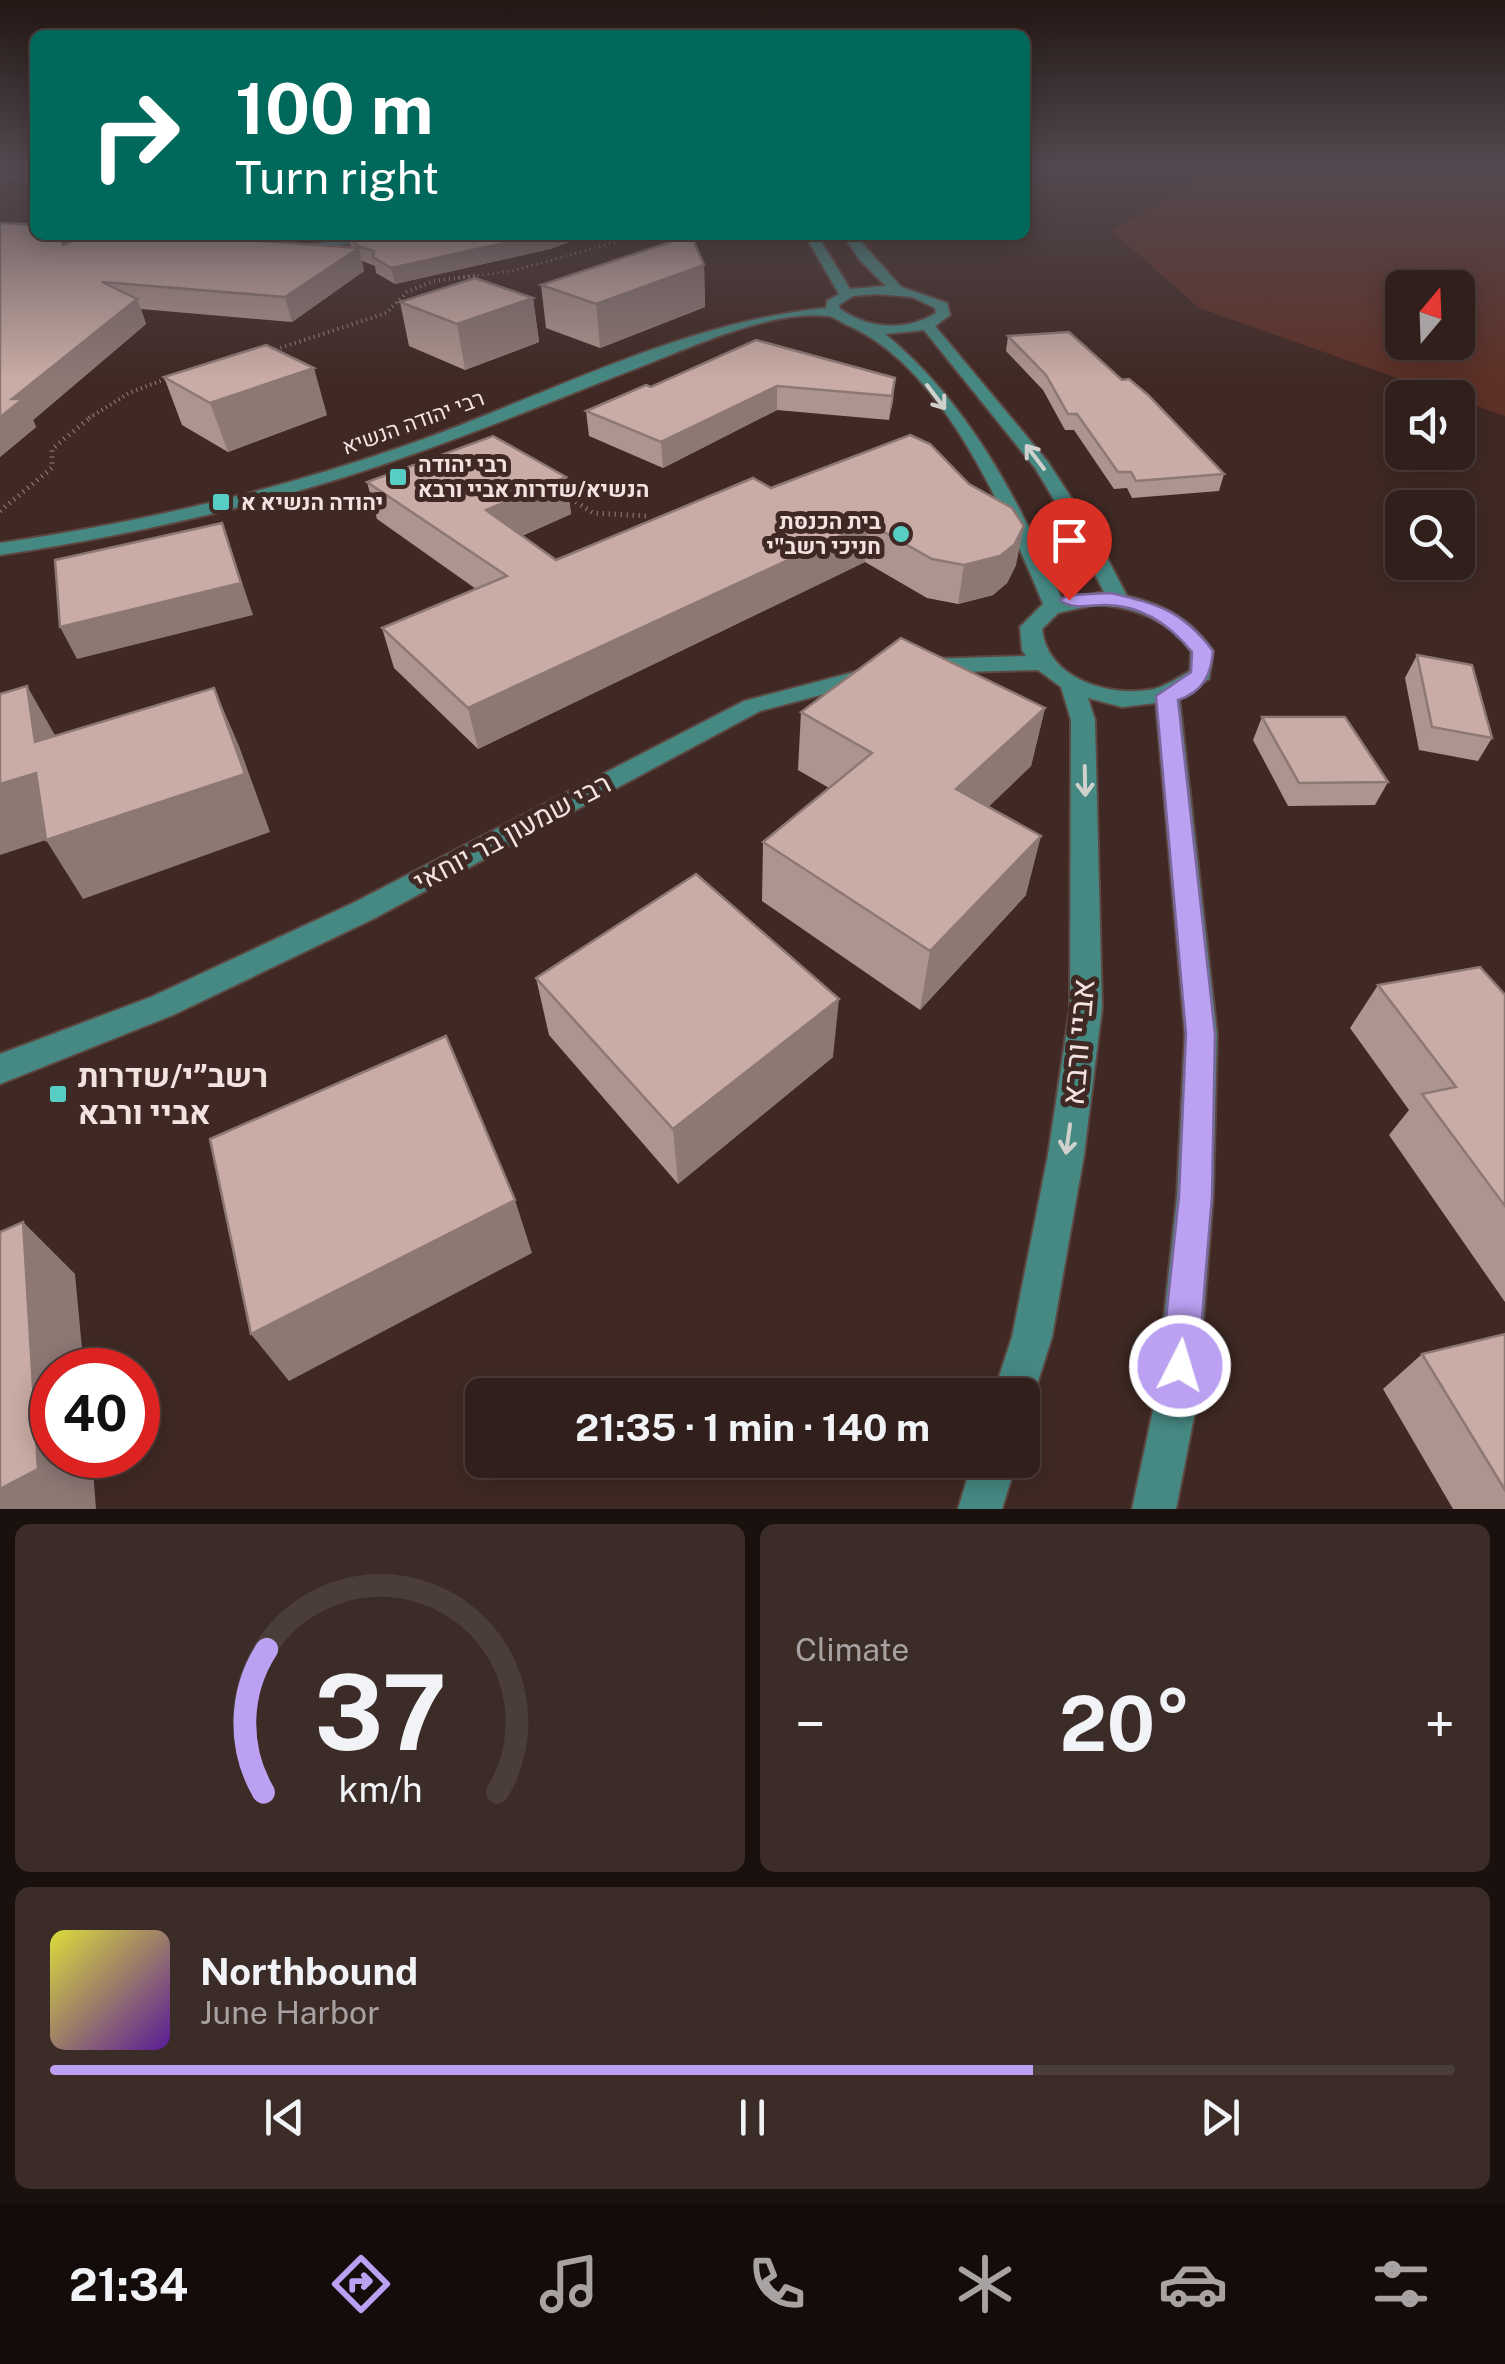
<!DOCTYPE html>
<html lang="en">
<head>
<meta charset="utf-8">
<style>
	body { margin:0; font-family:"Public Sans",Heebo,sans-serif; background:#3c2c28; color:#f1f3f6; height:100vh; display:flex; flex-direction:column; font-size:38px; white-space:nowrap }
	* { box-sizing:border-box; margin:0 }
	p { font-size:32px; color:#a8a2a3 }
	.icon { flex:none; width:55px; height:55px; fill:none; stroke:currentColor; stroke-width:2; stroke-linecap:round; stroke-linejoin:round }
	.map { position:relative; height:1509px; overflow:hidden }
	.drawer { display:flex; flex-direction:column; gap:15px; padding:15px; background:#1a110f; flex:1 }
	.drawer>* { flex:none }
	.top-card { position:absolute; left:30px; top:30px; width:1000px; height:210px; border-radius:15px; box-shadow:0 5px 25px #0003,0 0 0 2px #4b3d3a; background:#00695c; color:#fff; overflow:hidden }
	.needle { width:65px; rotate:19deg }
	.buttons { position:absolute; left:1385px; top:270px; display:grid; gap:20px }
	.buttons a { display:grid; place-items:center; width:90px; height:90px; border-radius:15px; background:#301f1b; box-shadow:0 5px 25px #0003,0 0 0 2px #4b3d3a; font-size:50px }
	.speed { position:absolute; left:30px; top:1348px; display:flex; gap:20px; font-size:50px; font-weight:700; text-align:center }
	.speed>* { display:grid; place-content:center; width:130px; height:130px; border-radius:50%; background:#301f1b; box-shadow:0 5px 25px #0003,0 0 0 2px #4b3d3a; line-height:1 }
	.speed .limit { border:15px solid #d22; background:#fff; color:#111 }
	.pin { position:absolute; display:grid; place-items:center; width:85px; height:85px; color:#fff; margin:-102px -42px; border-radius:50% 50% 50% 0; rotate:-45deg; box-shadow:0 0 10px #0007 }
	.pin .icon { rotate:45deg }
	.me { position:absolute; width:110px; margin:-55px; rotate:5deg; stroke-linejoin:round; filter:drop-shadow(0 0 8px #0008) }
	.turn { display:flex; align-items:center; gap:35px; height:210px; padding:0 40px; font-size:45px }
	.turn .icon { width:130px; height:130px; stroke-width:2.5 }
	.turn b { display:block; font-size:70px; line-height:85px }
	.big { font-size:75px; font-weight:700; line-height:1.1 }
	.drawer .widget { flex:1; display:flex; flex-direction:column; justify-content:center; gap:15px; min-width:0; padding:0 35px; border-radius:15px; background:#3c2c28 }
	.drawer .dial { align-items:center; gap:0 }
	.dial svg { height:260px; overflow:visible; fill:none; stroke:#4b3d3a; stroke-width:7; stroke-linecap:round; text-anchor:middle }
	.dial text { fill:#f1f3f6; stroke:none }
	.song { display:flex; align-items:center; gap:30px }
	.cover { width:120px; height:120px; border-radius:15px; background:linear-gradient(135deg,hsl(60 70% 55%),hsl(270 70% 35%)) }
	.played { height:10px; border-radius:5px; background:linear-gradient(90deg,#bca0f2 70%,#4b3d3a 70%) }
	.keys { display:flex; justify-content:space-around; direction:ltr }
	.heat { display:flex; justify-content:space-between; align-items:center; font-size:55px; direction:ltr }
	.drawer .tiles { flex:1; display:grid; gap:15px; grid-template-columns:1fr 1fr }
	.widget:last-child { grid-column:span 2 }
	.trip { position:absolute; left:465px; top:1378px; width:575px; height:100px; border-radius:15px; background:#301f1b; box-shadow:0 5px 25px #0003,0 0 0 2px #4b3d3a; font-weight:700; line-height:100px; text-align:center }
	.menu { display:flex; height:160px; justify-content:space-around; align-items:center; background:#130c0b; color:#a8a2a3 }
	.menu .icon { width:70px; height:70px }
	.menu .current { color:#bca0f2 }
	.menu b { font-size:45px; color:#f1f3f6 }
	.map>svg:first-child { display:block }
	.green { fill:#5e3127; fill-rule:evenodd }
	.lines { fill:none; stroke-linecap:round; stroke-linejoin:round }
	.minor-casing { stroke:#5d4742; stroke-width:4 }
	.path-far2 { stroke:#988480; stroke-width:2.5; stroke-dasharray:1 4; stroke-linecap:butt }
	.path-far1 { stroke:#988480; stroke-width:4; stroke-dasharray:1 4; stroke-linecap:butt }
	.path { stroke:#988480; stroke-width:5; stroke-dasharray:1 5; stroke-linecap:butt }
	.minor { fill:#468882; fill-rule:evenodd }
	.wall { fill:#ad948e }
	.shaded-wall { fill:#8d7874 }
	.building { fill:#c9aca5; stroke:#8d7874; stroke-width:2.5 }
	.oneway { stroke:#d0d1cd }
	.route { fill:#bca0f2; stroke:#7a689d; stroke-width:2.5 }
	.poi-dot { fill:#56cec3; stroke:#402924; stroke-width:4 }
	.labels { text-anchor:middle; stroke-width:10; stroke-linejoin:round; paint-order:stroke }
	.far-street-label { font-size:22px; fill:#f3e3e0; stroke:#402924 }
	.far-poi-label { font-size:22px; font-weight:bold; fill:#f3e3e0; stroke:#402924; text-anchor:start }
	.street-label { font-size:28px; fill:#f3e3e0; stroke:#402924 }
	.near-street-label { font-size:32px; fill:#f3e3e0; stroke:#402924 }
	.near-poi-label { font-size:32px; font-weight:bold; fill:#f3e3e0; stroke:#402924; text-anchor:start }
</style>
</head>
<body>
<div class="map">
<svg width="1505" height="1509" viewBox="0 0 1505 1509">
	<rect width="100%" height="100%" fill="#402924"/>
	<path class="green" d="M1173 167H1505V416L1199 308 1111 230 1200 181ZM1402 288H1458V342H1402Z"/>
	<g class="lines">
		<g class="minor-casing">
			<g id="minor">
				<path d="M228 235H243L207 255 197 252Z"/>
				<path d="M372 235H407L292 252 286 248Z"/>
				<path d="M805 235H817L850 289 886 286 860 260 843 235H855L901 287 947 303 950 315 935 326 1048 462 1094 533 1127 596C1165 605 1191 619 1213 651L1209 679 1179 696 1217 1034 1213 1196 1197 1401 1176 1509H1132L1155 1401 1177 1196 1185 1034 1156 703 1122 707 1088 698 1095 720 1102 1008 1084 1155 1052 1337 1029 1410 1022 1412V1395H993L1012 1337 1048 1155 1070 1008 1071 720 1061 687 1038 670 925 673 914 666 925 659 1026 656 1022 650 1020 627 1043 604C1005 512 943 366 847 325 840 322 834 316 827 316 772 310 696 345 645 365 570 394 495 425 419 452 285 500 141 534 0 555V543C137 523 276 491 407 445 544 397 680 322 826 308L827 301 839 294ZM877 294 912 297 935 308 936 313C905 332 869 329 840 309L839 305 853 296ZM924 330 1035 468 1074 533 1104 592 1062 600C1020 502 969 403 885 334ZM1097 604C1134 608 1169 619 1191 651L1190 671C1179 677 1166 686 1154 689 1110 698 1047 679 1042 629L1058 613Z"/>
				<path d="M881 665 889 667 892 672 889 677 760 711 373 919 173 1015 0 1084V1054L151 997 353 903 744 701Z"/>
				<path d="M973 1460H1017L1002 1509H958Z"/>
			</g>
		</g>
		<g class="path-far2">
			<path d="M0 178 35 176"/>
			<path d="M458 278 512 271 642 235"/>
		</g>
		<g class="path-far1">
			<path d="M271 351 386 313 407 292 434 281 477 275"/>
			<path d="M89 418 129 393 181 373"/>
		</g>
		<g class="path">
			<path d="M561 492 593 513 648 516"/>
			<path d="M0 511 52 468V449L92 416"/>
		</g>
		<use href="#minor" class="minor"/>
	</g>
	<g class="wall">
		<path d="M339 235H588L550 249 395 284 376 273 375 266 362 261 364 271 292 322 141 309 146 324 33 420 36 427 0 457 64 245 351 247 348 235Z"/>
		<path d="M704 265 705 307 600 348 546 328 541 285Z"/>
		<path d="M533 298 539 342 465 370 409 346 400 302Z"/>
		<path d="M1008 336 1224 474 1219 491 1132 498 1127 488 1114 489 1074 430H1065L1043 390 1006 351Z"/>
		<path d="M164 377 327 415 228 452 182 425Z"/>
		<path d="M895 378 889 420 777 410 663 468 589 436 586 411 651 387Z"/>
		<path d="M566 477 571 514 522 536 556 560 771 488 1016 565 1007 583 993 595 958 604 927 598 865 562 478 749 394 668 382 628 476 589 377 519 367 482Z"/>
		<path d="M1417 655 1492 738 1478 761 1419 750 1405 678Z"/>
		<path d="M1045 708 1031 766 988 807 1026 895 920 1010 762 901 763 842 829 788 798 770 801 712Z"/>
		<path d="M1262 717 1388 782 1375 805 1288 806 1253 740Z"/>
		<path d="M536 978 833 1057 678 1184 549 1035Z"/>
		<path d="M1378 985 1505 995V1302L1389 1135 1409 1110 1350 1028Z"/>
		<path d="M1505 1334V1509H1453L1383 1389 1422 1354Z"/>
	</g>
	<g class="shaded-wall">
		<path d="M541 235H588L550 249 395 284 391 268Z"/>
		<path d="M359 248 364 271 292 322 285 297Z"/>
		<path d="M704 265 705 307 600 348 596 304Z"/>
		<path d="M533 298 539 342 465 370 457 324Z"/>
		<path d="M137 299 146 324 33 420 36 427 0 457V417L12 399Z"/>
		<path d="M314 368 327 415 228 452 210 403Z"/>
		<path d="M895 378 893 402 889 420 892 396Z"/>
		<path d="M777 386V410L663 468 661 442Z"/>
		<path d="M566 477 571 514 493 548 486 510Z"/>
		<path d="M222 523 253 615 77 659 60 627Z"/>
		<path d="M868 523 865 562 478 749 468 708Z"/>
		<path d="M1024 526 1016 565 1007 583 993 595 958 604 964 565Z"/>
		<path d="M27 686 60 744 35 742Z"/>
		<path d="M214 688 239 746 270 832 83 899 46 840 0 855V784Z"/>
		<path d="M1045 708 1031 766 946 848 956 789Z"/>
		<path d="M1041 836 1026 895 920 1010 930 951Z"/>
		<path d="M839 999 833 1057 678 1184 673 1129Z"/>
		<path d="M515 1200 532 1253 289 1381 251 1334Z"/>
		<path d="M23 1222 75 1274 84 1370H52V1455H92L96 1509H0V1489Z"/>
	</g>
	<g class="building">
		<path d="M0 223 35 225V235H59L63 245 86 235H176L359 248 285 297 102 282 137 299 12 399H23L0 417Z"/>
		<path d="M349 235H541L391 268 373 257 374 251 358 246Z"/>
		<path d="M691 235 704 265 596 304 541 285Z"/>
		<path d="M475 278 533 298 457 324 400 302Z"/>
		<path d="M1069 332 1122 380 1129 379 1148 395 1224 474 1136 481 1131 472H1118L1077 414H1068L1046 375 1008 336Z"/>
		<path d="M756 340 895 378 892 396 777 386 661 442 586 411 646 385 651 387Z"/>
		<path d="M266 345 314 368 210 403 164 377Z"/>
		<path d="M910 435 930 444 969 484 1012 508 1024 526 1014 545 1000 556 964 565 932 559 868 523 468 708 382 628 507 576 367 482 493 436 566 477 486 510 556 560 753 478 771 488Z"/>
		<path d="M222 523 241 583 60 627 55 560Z"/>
		<path d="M901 638 1045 708 956 789 1041 836 930 951 763 842 872 753 801 712Z"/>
		<path d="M1417 655 1472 665 1492 738 1432 727Z"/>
		<path d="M27 686 35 742 214 688 245 774 46 840 36 773 0 784V694Z"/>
		<path d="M1262 717H1345L1388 782 1299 783Z"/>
		<path d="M696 874 839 999 673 1129 536 978Z"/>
		<path d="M1480 967 1505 995V1206L1422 1094 1456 1087 1378 985Z"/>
		<path d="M446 1036 515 1200 251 1334 210 1139Z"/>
		<path d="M23 1222 38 1469 0 1489V1232Z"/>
		<path d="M1505 1334V1490L1422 1354Z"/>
	</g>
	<defs><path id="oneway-shaft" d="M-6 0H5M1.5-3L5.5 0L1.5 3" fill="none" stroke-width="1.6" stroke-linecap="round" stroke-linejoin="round" transform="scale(2.5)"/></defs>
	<g class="oneway">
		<use href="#oneway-shaft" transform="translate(936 397) rotate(53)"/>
		<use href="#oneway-shaft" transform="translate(1035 457) rotate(-127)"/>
		<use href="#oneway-shaft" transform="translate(1085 781) rotate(89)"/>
		<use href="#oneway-shaft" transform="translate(1068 1139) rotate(98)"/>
	</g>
	<linearGradient id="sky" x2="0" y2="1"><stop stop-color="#231714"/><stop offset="0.44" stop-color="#534950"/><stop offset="1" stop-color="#534950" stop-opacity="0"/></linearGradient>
	<rect width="1505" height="379" fill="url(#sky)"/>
	<path class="route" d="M1111 593C1158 604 1183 611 1213 651 1211 675 1203 692 1178 700L1215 1034 1212 1196 1198 1366 1193 1380 1180 1385 1166 1380 1161 1366 1179 1196 1186 1034 1156 696 1191 672 1192 652C1170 625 1142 605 1105 605 1090 605 1071 610 1060 600L1069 595Z"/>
	<g class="poi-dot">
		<rect x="388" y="467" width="20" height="20" rx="5"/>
		<rect x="211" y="492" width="20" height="20" rx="5"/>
		<circle cx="901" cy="534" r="10"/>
		<rect x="48" y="1084" width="20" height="20" rx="5"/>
	</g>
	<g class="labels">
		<g class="far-street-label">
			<text transform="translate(413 422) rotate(-20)" y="8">רבי יהודה הנשיא</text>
		</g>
		<g class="far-poi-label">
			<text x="418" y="472">רבי יהודה<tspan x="418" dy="25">הנשיא/שדרות אביי ורבא</tspan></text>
			<text x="241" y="510">יהודה הנשיא א</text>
			<text x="881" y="529" text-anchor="end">בית הכנסת<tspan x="881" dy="25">חניכי רשב"י</tspan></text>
		</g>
		<g class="street-label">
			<text transform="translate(512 832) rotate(-28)" y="10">רבי שמעון בר יוחאי</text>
		</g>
		<g class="near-street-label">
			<text transform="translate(1078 1042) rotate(-85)" y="11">אביי ורבא</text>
		</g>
		<g class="near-poi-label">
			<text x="78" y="1087">רשב״י/שדרות<tspan x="78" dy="37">אביי ורבא</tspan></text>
		</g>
	</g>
</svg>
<div class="buttons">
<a><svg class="needle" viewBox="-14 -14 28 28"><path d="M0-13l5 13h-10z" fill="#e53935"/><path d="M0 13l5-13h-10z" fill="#a8a2a3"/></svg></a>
<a><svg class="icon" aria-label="sound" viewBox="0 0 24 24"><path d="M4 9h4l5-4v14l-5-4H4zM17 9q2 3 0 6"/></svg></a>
<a><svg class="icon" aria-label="search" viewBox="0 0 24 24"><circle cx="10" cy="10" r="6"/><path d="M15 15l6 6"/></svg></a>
</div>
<div class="speed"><div class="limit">40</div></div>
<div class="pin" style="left:1069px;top:600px;background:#d93025"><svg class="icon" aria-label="arrive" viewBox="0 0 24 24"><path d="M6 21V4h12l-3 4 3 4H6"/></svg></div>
<svg class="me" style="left:1180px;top:1366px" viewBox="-20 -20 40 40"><circle r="17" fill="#bca0f2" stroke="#fff" stroke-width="3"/><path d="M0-11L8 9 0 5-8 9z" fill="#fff"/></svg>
<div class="trip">21:35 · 1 min · 140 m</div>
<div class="top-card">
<div class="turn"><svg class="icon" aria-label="right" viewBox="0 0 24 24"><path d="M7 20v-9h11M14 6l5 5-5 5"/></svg><div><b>100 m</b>Turn right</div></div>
</div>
</div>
<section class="drawer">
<div class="tiles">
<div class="widget dial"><svg viewBox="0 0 100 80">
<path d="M14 69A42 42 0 1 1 86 69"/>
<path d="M14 69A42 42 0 0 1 15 25" stroke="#bca0f2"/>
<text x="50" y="56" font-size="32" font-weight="700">37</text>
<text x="50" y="72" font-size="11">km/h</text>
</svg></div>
<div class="widget"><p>Climate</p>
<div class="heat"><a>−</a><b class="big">20°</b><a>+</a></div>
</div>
<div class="widget">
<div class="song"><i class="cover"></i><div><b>Northbound</b><p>June Harbor</p></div></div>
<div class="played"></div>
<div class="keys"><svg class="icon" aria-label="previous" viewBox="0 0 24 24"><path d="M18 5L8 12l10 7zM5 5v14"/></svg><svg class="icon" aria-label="pause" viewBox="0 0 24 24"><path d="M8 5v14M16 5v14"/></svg><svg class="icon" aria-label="next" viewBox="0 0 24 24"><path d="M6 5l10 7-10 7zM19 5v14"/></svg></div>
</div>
</div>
</section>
<nav class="menu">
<b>21:34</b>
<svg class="icon current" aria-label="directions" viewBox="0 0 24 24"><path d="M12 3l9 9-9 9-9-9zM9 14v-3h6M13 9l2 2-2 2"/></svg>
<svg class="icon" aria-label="music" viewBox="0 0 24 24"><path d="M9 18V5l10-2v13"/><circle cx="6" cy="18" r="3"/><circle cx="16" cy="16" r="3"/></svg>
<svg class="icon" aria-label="phone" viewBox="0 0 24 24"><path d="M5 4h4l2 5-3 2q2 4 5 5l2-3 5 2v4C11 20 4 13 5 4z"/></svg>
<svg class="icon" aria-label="climate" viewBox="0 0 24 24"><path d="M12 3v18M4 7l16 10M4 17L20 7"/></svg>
<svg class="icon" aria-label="car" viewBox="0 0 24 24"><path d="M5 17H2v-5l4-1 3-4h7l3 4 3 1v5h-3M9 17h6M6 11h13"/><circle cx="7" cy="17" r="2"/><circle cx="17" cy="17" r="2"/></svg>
<svg class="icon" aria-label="filters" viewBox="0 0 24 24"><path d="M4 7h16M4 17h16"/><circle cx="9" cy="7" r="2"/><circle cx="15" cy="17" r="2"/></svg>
</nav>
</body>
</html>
